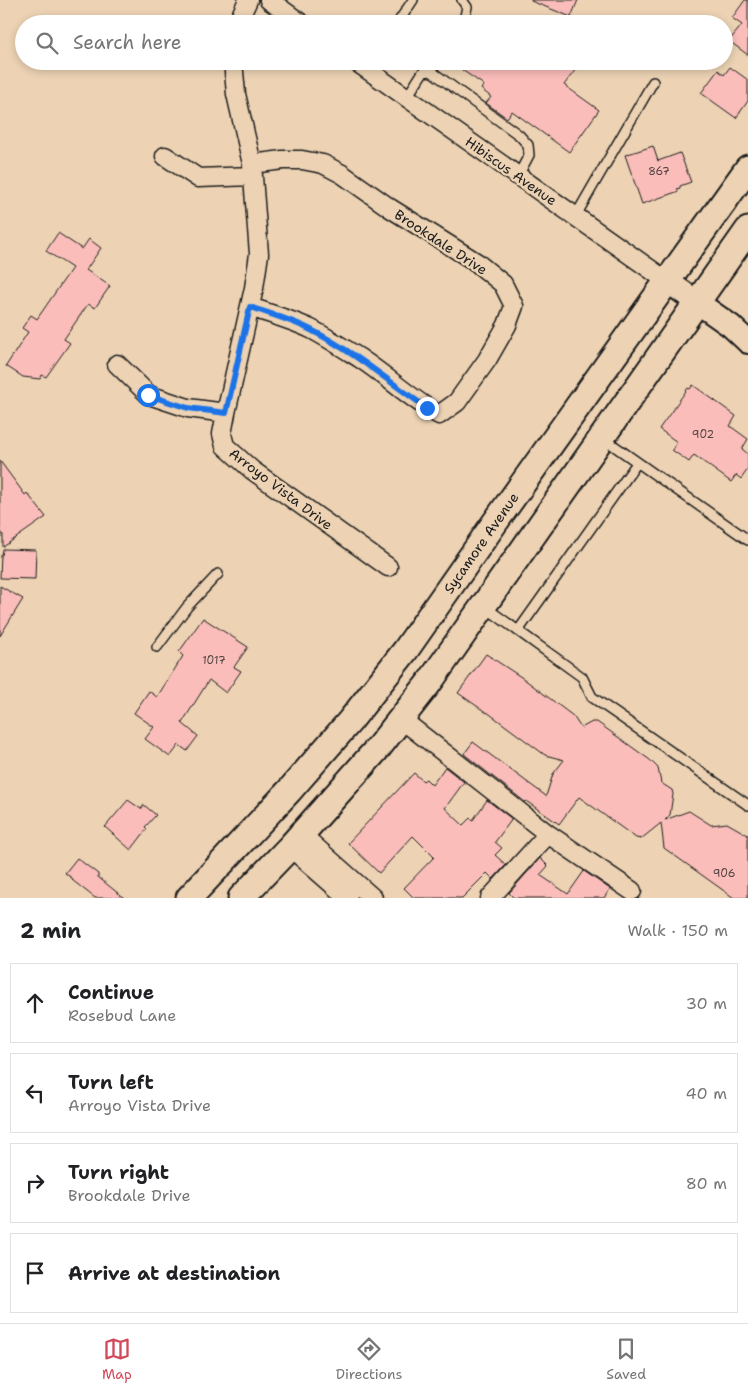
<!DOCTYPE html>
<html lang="en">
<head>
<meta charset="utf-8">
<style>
  body { margin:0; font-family:"Shantell Sans",sans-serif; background:#f6f6f6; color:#202124 }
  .stop { position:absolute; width:15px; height:15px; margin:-11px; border:4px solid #1a73e8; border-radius:50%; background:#fff }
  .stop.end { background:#1a73e8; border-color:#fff; box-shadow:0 1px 5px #0008 }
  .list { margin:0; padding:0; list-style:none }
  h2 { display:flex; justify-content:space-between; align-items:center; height:65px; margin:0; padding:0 20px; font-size:21px }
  h2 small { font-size:16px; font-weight:400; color:#757577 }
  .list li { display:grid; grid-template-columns:32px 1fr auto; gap:15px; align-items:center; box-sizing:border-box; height:80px; margin:0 10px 10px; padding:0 10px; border:1px solid #e0e0e0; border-radius:0px }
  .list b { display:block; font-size:19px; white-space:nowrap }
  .list p { margin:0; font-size:16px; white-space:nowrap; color:#757577 }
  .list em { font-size:16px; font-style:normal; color:#757577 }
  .icon { flex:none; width:28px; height:28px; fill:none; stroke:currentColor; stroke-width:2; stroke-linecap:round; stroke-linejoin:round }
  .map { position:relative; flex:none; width:748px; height:898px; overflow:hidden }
  .search { position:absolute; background:#fff; box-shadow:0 2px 8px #0003; left:15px; right:15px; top:15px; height:55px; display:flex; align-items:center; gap:12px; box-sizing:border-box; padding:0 18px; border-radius:28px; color:#757577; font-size:19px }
  .sheet { height:425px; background:#fff }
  nav { display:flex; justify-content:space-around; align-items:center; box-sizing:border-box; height:70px; border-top:1px solid #e0e0e0; background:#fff; font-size:14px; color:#757577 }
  nav a { display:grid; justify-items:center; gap:2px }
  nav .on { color:#d1495b }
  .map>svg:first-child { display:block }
  .building { fill:#fabdba; stroke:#1c1c1c }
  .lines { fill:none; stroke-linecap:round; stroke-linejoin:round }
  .service-casing { stroke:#1c1c1c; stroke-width:12 }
  .minor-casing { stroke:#1c1c1c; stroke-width:21 }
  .tertiary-casing { stroke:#1c1c1c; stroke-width:26 }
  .secondary-casing { stroke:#1c1c1c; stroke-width:29 }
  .service { stroke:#edd3b4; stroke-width:9 }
  .minor { stroke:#edd3b4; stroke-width:18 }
  .tertiary { stroke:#edd3b4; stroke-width:22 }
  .secondary { stroke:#edd3b4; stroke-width:25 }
  .route { stroke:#1a73e8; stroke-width:6 }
  .labels { text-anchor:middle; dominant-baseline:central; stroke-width:4.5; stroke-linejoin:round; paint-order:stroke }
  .number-label { font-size:11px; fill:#544444 }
  .street-label { font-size:14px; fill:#1c1c1c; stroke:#edd3b4 }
</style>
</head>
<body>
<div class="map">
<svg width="748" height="898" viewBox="0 0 748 898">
  <rect width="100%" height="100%" fill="#edd3b4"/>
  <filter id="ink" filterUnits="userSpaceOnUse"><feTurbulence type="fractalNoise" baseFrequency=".02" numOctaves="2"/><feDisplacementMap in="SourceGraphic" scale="10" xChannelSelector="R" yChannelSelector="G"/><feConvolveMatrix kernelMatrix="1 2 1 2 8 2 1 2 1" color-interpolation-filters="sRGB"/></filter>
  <g filter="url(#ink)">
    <!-- building -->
    <path class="building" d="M 531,0 L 578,0 L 571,17 L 531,1 Z
      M 745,0 L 748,0 L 748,55 L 729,41 L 742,25 L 732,18 Z
      M 468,61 L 582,61 L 564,85 L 599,110 L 569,152 L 512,111 L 507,118 L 486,103 L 491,97 L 481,89 L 484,85 L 462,70 Z
      M 730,67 L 748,80 L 748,101 L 736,118 L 701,93 L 718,70 L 724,75 Z
      M 653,146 L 658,161 L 680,153 L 691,182 L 680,186 L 680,188 L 677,189 L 679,191 L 642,204 L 625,155 Z
      M 58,233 L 82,249 L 89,239 L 101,248 L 86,270 L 110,286 L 95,308 L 88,304 L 64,339 L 70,343 L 46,377 L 42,375 L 40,379 L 23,377 L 6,366 L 28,332 L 22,328 L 31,315 L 37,319 L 72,268 L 46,251 Z
      M 693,385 L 736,416 L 730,426 L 748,439 L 742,449 L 748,454 L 748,469 L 741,479 L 736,475 L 731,482 L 694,455 L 689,462 L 672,450 L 677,442 L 659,429 L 688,388 L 690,389 Z
      M 0,461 L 25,495 L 27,493 L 46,517 L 3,547 L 3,535 L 0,530 Z
      M 3,549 L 36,550 L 35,579 L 0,578 L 1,555 L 2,555 Z
      M 0,586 L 23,599 L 0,636 Z
      M 203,618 L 248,647 L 234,667 L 241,671 L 226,693 L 209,680 L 182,723 L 198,736 L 187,751 L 179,745 L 170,757 L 145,739 L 154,727 L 134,713 L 149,691 L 157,697 L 183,656 L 179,652 Z
      M 486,654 L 524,679 L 573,716 L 581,728 L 592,722 L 597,722 L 650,760 L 658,768 L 661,783 L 672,790 L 673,794 L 670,815 L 665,820 L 689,811 L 711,825 L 727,823 L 748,835 L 748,898 L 734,898 L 664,848 L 661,823 L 641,839 L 636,838 L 579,797 L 559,824 L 526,801 L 525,802 L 464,754 L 473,742 L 546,796 L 553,774 L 564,760 L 545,755 L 487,712 L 487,713 L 458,693 Z
      M 445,767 L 464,782 L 445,808 L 463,825 L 470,818 L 473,820 L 487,800 L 512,819 L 495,842 L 502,848 L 495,855 L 506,865 L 493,879 L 487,873 L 462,898 L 414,898 L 404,888 L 434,857 L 413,836 L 379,873 L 348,843 L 414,773 L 423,781 L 426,779 L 432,785 Z
      M 128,800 L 141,809 L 144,805 L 156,815 L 145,827 L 147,829 L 131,850 L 105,827 Z
      M 77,858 L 98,874 L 98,877 L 124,898 L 95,898 L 72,880 L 73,879 L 65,873 Z
      M 540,858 L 548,866 L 540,875 L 568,894 L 584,871 L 610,889 L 604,898 L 514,898 L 509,893 Z"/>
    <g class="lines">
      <!-- service casing -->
      <g class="service-casing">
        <path id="service" d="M 397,24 L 413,0
          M 460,24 L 465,16 L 467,7 L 462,0
          M 431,71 L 437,61
          M 407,97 L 423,72 L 431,71 L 519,135 L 528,145 L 529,155 L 518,176
          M 575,217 L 653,82
          M 603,438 L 748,540
          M 485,607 L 582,677 L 592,697 L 748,805
          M 518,631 L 637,463
          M 157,647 L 187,607 L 218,574"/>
      </g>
      <!-- minor casing -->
      <g class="minor-casing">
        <path id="minor" d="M 269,0 L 302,24
          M 237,24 L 248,0
          M 233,61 L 236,94 L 252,164 L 259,254 L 254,288 L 226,413 L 222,434 L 225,446 L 252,470 L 388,567
          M 355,61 L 667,281
          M 165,156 L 198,178 L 253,176
          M 250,307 C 270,314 292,320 311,329 C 328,338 345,349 361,359 C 388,377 411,399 439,415 L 457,402 L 487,360 L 507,325 L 514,306 L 503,284 L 476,262 L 390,208 L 342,174 L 323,164 L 302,160 L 283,160 L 252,164
          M 117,364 L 149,395 L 188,408 L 226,413
          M 401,719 L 548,834 L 490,898
          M 301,834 L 373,898
          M 548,834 L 632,891
          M 290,847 L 348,898"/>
      </g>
      <!-- tertiary casing -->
      <g class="tertiary-casing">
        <path id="tertiary" d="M 667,281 L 731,326 L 748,342"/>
      </g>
      <!-- secondary casing -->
      <g class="secondary-casing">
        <path id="secondary" d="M 189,898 L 289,791 L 350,721 L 405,651 L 496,521 L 748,168
          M 241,898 L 290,847 L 378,748 L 429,683 L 748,230"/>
      </g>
      <!-- service -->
      <use href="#service" class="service"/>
      <!-- minor -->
      <use href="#minor" class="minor"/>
      <!-- tertiary -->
      <use href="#tertiary" class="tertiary"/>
      <!-- secondary -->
      <use href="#secondary" class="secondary"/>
    </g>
  </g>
  <g class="lines" filter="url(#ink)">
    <!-- route -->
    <path class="route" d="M 148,395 L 188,408 L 226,413 L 250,307 C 270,314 292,320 311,330 C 353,351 388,381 427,408"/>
  </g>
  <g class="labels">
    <!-- number labels -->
    <g class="number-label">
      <text x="659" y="171">867</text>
      <text x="703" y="434">902</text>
      <text x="214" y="660">1017</text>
      <text x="724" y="873">906</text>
    </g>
    <!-- street labels -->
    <g class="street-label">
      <text transform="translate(511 171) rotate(35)">Hibiscus Avenue</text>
      <text transform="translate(441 242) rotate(33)">Brookdale Drive</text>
      <text transform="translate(281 489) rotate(37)">Arroyo Vista Drive</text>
      <text transform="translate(481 543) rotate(-55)">Sycamore Avenue</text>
    </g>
  </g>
</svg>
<div class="stop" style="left:148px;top:395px"></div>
<div class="stop end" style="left:427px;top:408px"></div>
<div class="search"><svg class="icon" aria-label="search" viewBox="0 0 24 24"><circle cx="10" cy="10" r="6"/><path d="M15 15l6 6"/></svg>Search here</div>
</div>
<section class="sheet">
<h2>2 min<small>Walk · 150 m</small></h2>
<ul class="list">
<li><svg class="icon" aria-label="ahead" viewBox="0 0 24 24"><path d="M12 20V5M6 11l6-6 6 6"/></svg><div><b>Continue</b><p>Rosebud Lane</p></div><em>30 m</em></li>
<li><svg class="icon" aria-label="left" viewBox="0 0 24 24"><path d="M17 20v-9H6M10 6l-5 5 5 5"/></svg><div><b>Turn left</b><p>Arroyo Vista Drive</p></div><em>40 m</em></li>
<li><svg class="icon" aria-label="right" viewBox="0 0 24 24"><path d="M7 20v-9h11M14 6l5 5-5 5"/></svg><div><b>Turn right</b><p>Brookdale Drive</p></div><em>80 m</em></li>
<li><svg class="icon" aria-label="arrive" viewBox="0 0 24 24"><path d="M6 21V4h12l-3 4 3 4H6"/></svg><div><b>Arrive at destination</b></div></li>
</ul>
</section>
<nav>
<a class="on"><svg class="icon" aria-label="map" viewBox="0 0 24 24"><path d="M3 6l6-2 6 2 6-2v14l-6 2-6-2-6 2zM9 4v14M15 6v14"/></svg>Map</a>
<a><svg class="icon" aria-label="directions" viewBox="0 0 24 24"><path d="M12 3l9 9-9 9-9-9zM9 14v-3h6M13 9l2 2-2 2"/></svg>Directions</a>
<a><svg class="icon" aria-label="saved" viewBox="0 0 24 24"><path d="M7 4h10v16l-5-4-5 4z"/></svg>Saved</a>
</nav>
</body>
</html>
